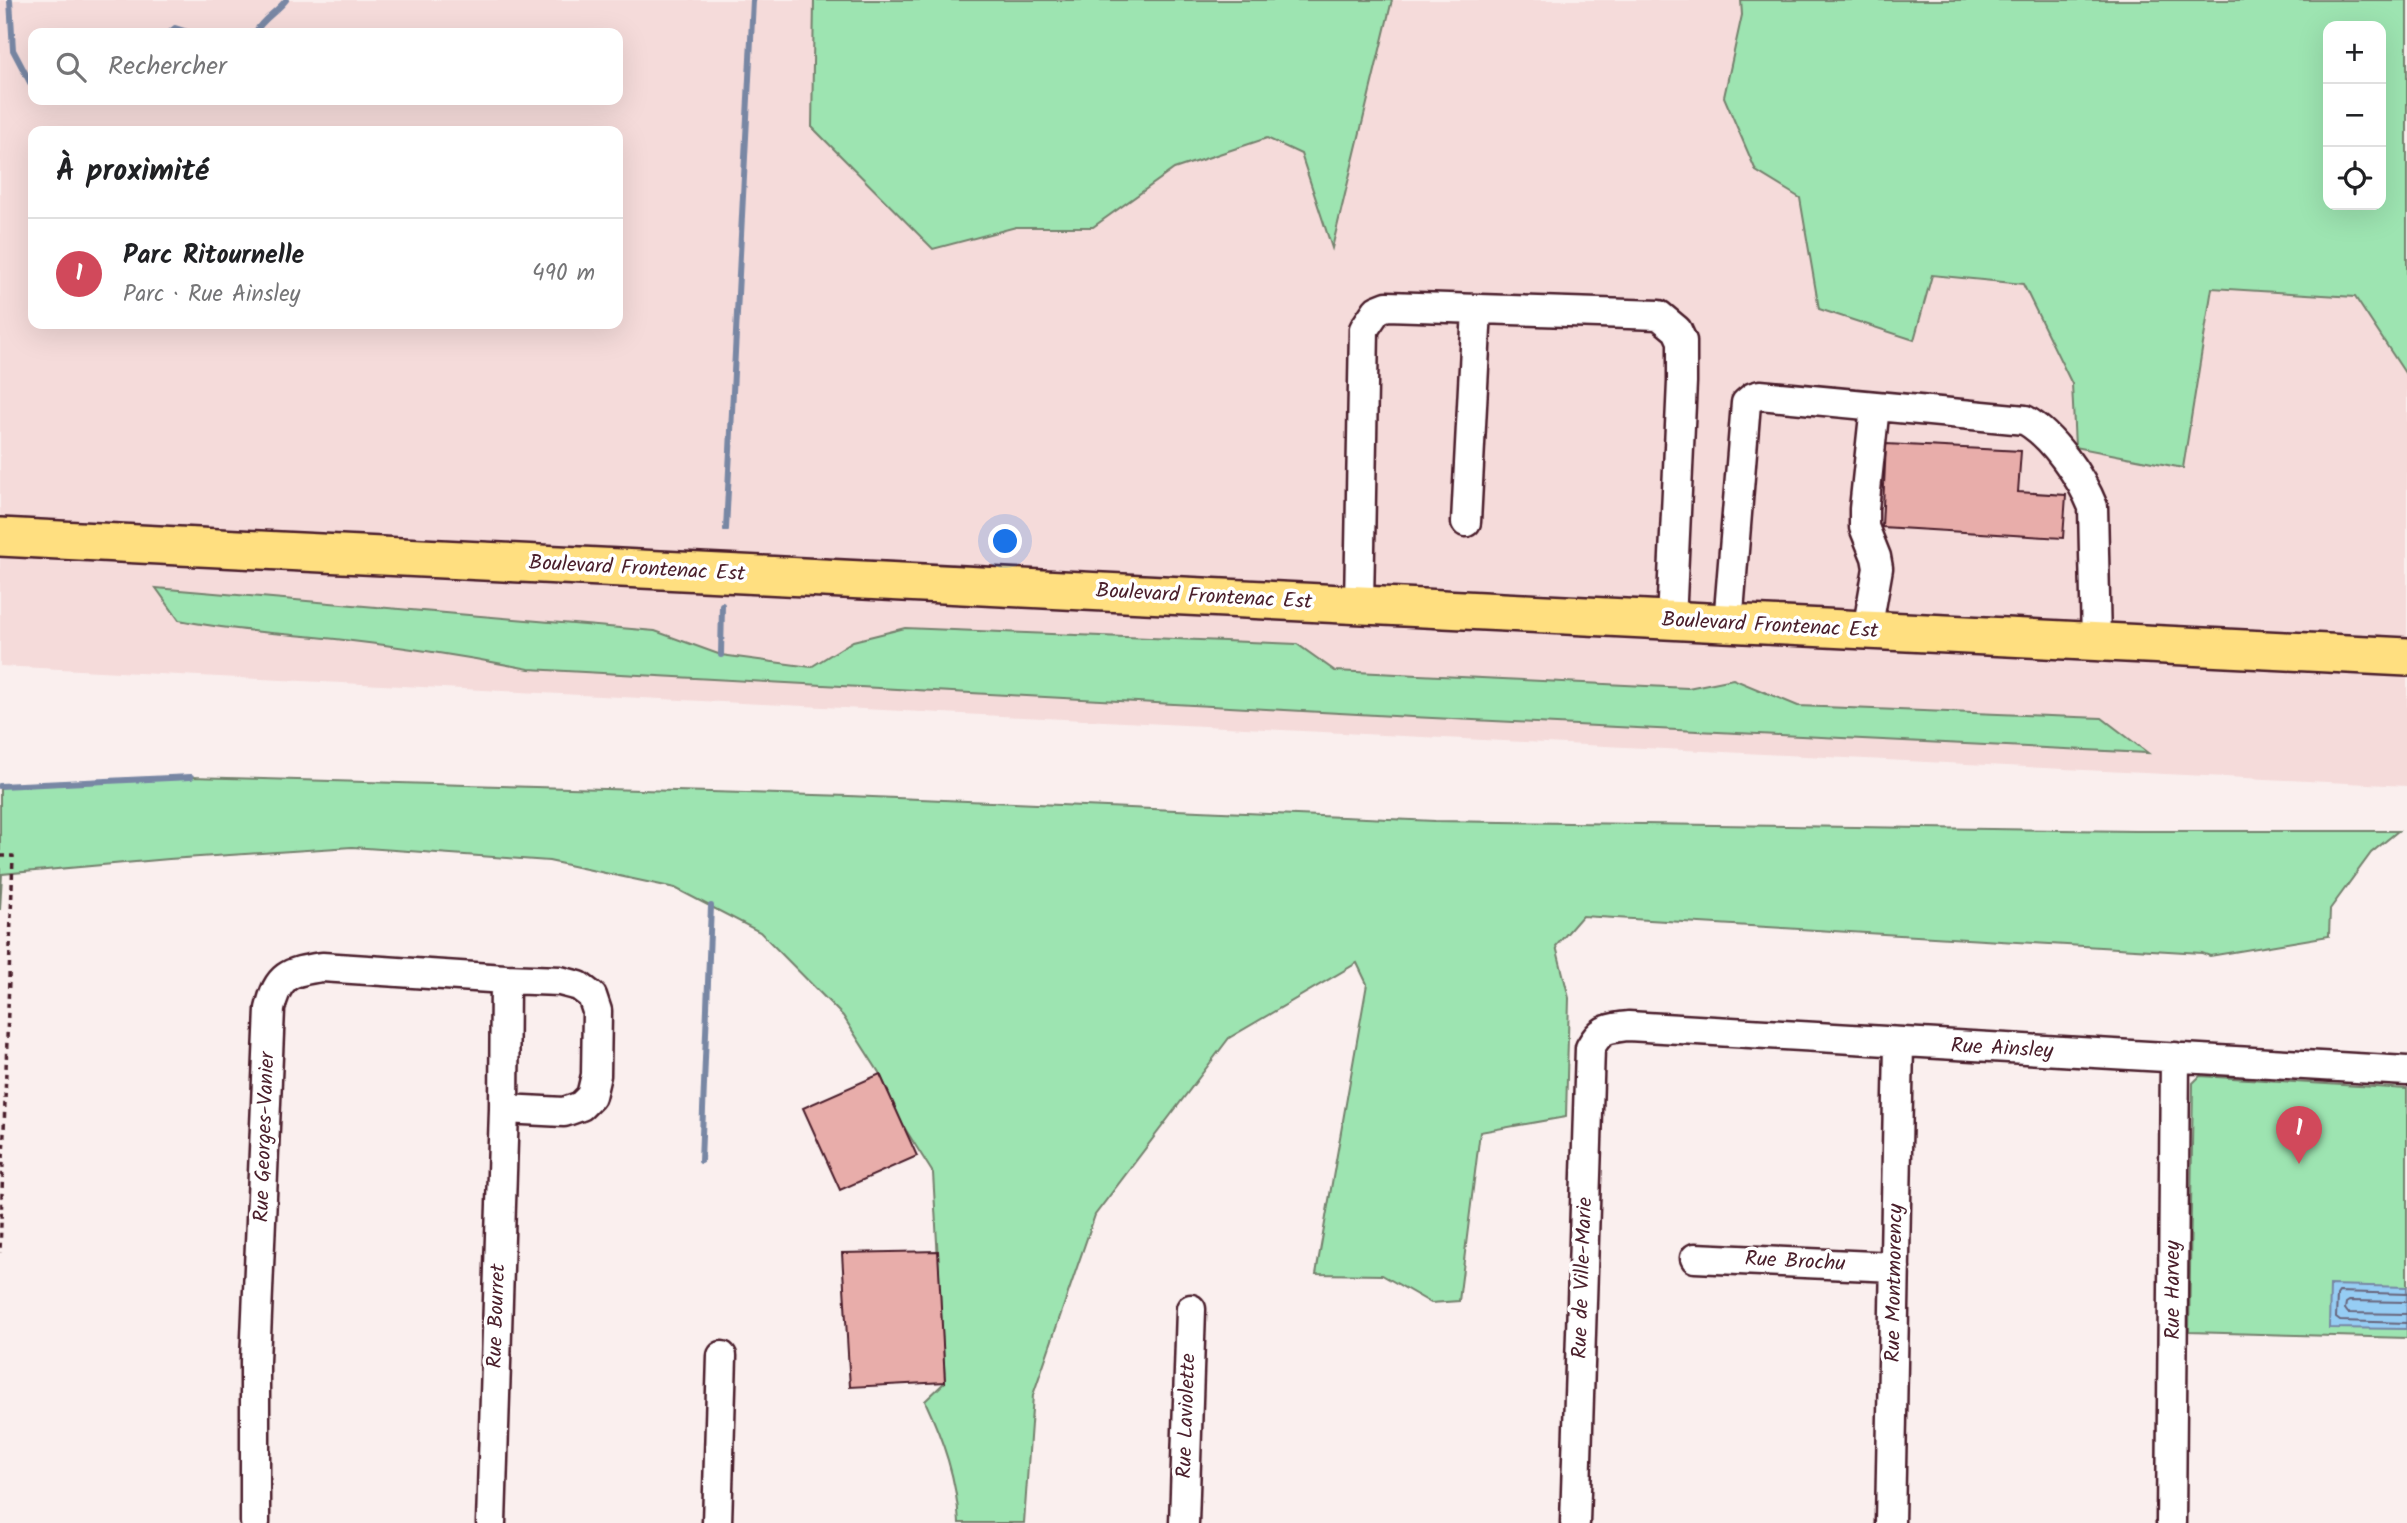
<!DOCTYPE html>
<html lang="fr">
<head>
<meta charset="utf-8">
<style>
  body { margin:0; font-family:Kalam,sans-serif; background:#f2f2f2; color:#202124 }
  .controls { position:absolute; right:21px; top:21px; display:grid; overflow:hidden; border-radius:14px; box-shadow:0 7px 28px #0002 }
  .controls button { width:63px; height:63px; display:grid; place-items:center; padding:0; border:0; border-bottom:2px solid #e0e0e0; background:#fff; color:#202124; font:35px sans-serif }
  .you { position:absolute; left:1006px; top:542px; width:24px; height:24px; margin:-18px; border:5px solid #fff; border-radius:50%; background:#1a73e8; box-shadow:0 0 0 10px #1a73e833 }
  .badge { display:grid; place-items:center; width:46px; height:46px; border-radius:50%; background:#d1495b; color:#fff; font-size:23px; font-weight:700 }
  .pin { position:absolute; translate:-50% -58px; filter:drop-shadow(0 2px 4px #0008) }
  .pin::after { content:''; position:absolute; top:37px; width:24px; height:21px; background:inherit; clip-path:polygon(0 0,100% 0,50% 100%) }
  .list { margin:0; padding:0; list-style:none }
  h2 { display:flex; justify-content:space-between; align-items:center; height:91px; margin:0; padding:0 28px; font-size:30px }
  h2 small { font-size:23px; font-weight:400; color:#757577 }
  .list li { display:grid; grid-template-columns:46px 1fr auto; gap:21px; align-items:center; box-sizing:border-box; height:112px; padding:0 28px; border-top:2px solid #e0e0e0 }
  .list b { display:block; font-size:26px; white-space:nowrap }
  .list p { margin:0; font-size:23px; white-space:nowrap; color:#757577 }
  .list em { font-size:23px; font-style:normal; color:#757577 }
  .icon { flex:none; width:38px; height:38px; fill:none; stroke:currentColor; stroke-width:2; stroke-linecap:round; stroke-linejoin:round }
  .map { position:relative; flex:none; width:2407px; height:1523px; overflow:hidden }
  .search { position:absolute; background:#fff; box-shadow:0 7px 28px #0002; left:28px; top:28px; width:595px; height:77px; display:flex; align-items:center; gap:18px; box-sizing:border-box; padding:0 24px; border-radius:14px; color:#757577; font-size:26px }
  .panel { position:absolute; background:#fff; box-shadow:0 7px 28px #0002; left:28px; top:126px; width:595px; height:203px; border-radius:14px }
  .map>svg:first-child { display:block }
  .built { fill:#f5dbda; fill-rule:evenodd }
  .green { fill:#9de4b1; stroke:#74826e; stroke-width:2; fill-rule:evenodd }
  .water { fill:#96cdf4; stroke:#7887a4; stroke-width:2 }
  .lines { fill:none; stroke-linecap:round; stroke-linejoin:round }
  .shore { stroke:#68657b; stroke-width:2 }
  .stream { stroke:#7887a4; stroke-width:6 }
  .building { fill:#e8adaa; stroke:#4a1f2b; stroke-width:2 }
  .minor-casing { stroke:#4a1f2b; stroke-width:33 }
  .major-casing { stroke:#4a1f2b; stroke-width:42 }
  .path { stroke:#4a1f2b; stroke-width:3.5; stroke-dasharray:5 5; stroke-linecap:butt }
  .minor { stroke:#fff; stroke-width:28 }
  .major { stroke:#ffdf80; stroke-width:37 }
  .labels { text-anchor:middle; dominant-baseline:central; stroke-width:7; stroke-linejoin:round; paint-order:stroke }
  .street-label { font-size:21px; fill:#4a1f2b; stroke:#fff }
</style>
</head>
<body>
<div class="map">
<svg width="2407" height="1523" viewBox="0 0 2407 1523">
  <rect width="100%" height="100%" fill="#faefee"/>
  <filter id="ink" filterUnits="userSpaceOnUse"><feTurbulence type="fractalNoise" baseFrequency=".0143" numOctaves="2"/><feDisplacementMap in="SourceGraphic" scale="14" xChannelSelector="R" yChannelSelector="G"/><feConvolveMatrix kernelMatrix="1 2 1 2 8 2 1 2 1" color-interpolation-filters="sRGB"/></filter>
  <g filter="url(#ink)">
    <!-- built -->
    <path class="built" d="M 0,0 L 2407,0 L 2407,786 L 0,666 ZM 2328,26 L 2381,26 L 2381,205 L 2328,205 ZM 33,33 L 618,33 L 618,100 L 33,100 ZM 33,131 L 618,131 L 618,324 L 33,324 Z"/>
    <!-- green -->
    <path class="green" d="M 814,0 L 1392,0 L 1332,248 L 1301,154 L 1267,138 L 1174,169 L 1093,227 L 1016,227 L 933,249 L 812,127 Z
      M 1741,0 L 2407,0 L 2407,376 L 2355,297 L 2212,288 L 2183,468 L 2075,447 L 2072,384 L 2023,284 L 1932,275 L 1914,340 L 1819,309 L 1800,198 L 1756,171 L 1724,97 L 1742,15 ZM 2328,26 L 2381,26 L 2381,205 L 2328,205 Z
      M 156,588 L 655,631 L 721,655 L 811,667 L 853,641 L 905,628 L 1297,644 L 1335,671 L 1688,688 L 1733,679 L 1798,706 L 2102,718 L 2148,753 L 1412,717 L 529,669 C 468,657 406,647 344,640 C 289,634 234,631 179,620 Z
      M 191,777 L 849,796 L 1435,821 L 2135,831 L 2398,831 L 2371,853 L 2330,909 L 2329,936 L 2210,956 L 2202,953 L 1582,916 L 1556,946 L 1569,998 L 1566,1117 L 1480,1132 L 1459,1301 L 1431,1303 L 1382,1275 L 1316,1274 L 1367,984 L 1357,963 L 1229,1038 L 1095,1215 L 1033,1395 L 1024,1523 L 959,1523 C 957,1479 943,1440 925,1401 L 945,1382 L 933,1173 L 902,1124 L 880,1074 L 843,1016 L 760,932 L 675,888 L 549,861 L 352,847 L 169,859 L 2,874 L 0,910 L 0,786 Z
      M 2200,1076 L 2407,1089 L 2407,1338 L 2189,1332 L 2193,1083 Z"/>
    <!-- water -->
    <path class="water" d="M 2330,1285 L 2407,1287 L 2406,1329 L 2329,1328 Z"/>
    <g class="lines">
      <!-- shore -->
      <path class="shore" d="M 2407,1294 L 2339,1292 L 2337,1295 L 2336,1318 L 2340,1321 L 2407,1323
        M 2407,1302 L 2349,1301 L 2346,1303 L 2345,1309 L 2348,1313 L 2407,1314"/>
      <!-- stream -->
      <path class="stream" d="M 10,0 L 13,50 L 33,88
        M 169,33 L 175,28 L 191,33
        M 255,33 C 262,19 276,13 286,0
        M 726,529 L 753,0
        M 721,655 L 722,605
        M 0,786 L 191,777
        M 701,1161 L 711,906"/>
    </g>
    <!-- building -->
    <path class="building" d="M 1886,444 L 2021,451 L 2018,492 L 2066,495 L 2063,538 L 1882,527 Z
      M 880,1074 L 917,1156 L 840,1190 L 803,1108 Z
      M 938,1251 L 945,1382 L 850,1387 L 842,1253 Z"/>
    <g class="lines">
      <!-- minor casing -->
      <g class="minor-casing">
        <path id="minor" d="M 1466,522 L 1477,309
          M 1359,604 L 1364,329 L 1377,310 L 1387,306 L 1659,315 L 1677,330 L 1682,341 L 1682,382 L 1671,621
          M 1728,624 L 1746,403 L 1753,397 L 1760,395 L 2025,420 C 2053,436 2081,477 2093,507 L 2096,643
          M 1867,631 L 1878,568 L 1876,557 L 1864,527 L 1864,509 L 1875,406
          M 1695,1258 L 1895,1267
          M 255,1523 L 255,1361 L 270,1009 C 278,975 288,972 322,967 L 505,979
          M 491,1523 L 504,1109 L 505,979 L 560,981 L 579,986 L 592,996 L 597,1011 L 596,1075 L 591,1096 L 581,1106 L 564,1112 L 504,1109
          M 717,1523 L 722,1356
          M 1184,1523 L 1191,1309
          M 1575,1523 L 1590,1048 C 1601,1028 1607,1029 1628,1026 L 2407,1071
          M 1890,1523 L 1899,1043
          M 2171,1523 L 2175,1057"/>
      </g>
      <!-- major casing -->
      <g class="major-casing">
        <path id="major" d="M 0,537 L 2407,657"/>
      </g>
      <!-- path -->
      <path class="path" d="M 0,856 L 13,856 L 0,1253"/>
      <!-- minor -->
      <use href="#minor" class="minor"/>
      <!-- major -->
      <use href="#major" class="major"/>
    </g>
  </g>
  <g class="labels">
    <!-- street labels -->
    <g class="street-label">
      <text transform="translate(637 569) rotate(3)">Boulevard Frontenac Est</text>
      <text transform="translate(1204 597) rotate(3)">Boulevard Frontenac Est</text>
      <text transform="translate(1770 626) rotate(3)">Boulevard Frontenac Est</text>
      <text transform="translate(2002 1049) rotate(3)">Rue Ainsley</text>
      <text transform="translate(265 1137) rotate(-88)">Rue Georges-Vanier</text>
      <text transform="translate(1795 1262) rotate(3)">Rue Brochu</text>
      <text transform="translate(1583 1278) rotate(-88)">Rue de Ville-Marie</text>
      <text transform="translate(1895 1283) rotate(-89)">Rue Montmorency</text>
      <text transform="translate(2173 1290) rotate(-90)">Rue Harvey</text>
      <text transform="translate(497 1316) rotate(-88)">Rue Bourret</text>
      <text transform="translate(1187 1416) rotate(-88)">Rue Laviolette</text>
    </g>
  </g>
</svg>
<div class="controls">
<button>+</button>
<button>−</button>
<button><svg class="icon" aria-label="locate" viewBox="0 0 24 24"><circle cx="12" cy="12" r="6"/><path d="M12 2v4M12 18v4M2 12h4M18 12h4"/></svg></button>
</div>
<div class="you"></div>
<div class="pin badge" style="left:2299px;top:1164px">1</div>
<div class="search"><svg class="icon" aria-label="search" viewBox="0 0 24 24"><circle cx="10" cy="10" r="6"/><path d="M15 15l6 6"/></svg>Rechercher</div>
<section class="panel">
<h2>À proximité<small></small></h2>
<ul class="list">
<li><span class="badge">1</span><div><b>Parc Ritournelle</b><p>Parc · Rue Ainsley</p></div><em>490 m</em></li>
</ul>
</section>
</div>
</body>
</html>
